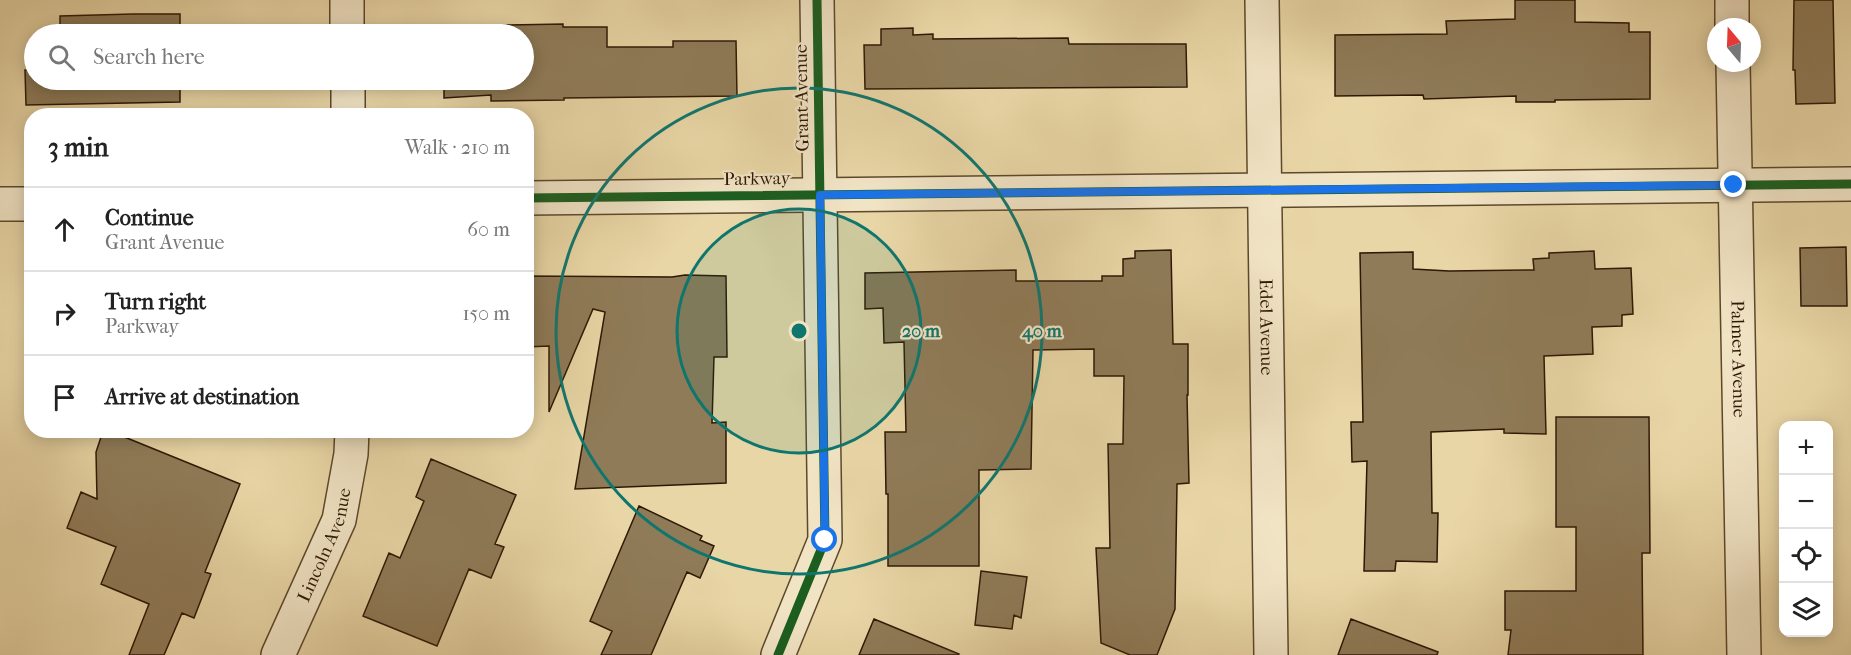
<!DOCTYPE html>
<html lang="en">
<head>
<meta charset="utf-8">
<style>
  body { margin:0; font-family:"IM FELL French Canon",serif; background:#f6f6f6; color:#222 }
  .controls { position:absolute; right:18px; bottom:18px; display:grid; overflow:hidden; border-radius:12px; box-shadow:0 3px 15px #0003 }
  .controls button { width:54px; height:54px; display:grid; place-items:center; padding:0; border:0; border-bottom:2px solid #e0e0e0; background:#fff; color:#222; font:30px sans-serif }
  .compass { position:absolute; left:1707px; top:18px; width:54px; height:54px; border-radius:50%; background:#fff; box-shadow:0 3px 15px #0003; rotate:341deg }
  .stop { position:absolute; width:18px; height:18px; margin:-14px; border:4px solid #1a73e8; border-radius:50%; background:#fff }
  .stop.end { background:#1a73e8; border-color:#fff; box-shadow:0 2px 6px #0008 }
  .list { margin:0; padding:0; list-style:none }
  h2 { display:flex; justify-content:space-between; align-items:center; height:78px; margin:0; padding:0 24px; font-size:26px }
  h2 small { font-size:20px; font-weight:400; color:#767676 }
  .list li { display:grid; grid-template-columns:39px 1fr auto; gap:18px; align-items:center; box-sizing:border-box; height:84px; padding:0 24px; border-top:2px solid #e0e0e0 }
  .list b { display:block; font-size:22px; white-space:nowrap }
  .list p { margin:0; font-size:20px; white-space:nowrap; color:#767676 }
  .list em { font-size:20px; font-style:normal; color:#767676 }
  .icon { flex:none; width:33px; height:33px; fill:none; stroke:currentColor; stroke-width:2; stroke-linecap:round; stroke-linejoin:round }
  .map { position:relative; flex:none; width:1851px; height:655px; overflow:hidden }
  .search { position:absolute; background:#fff; box-shadow:0 3px 15px #0003; left:24px; top:24px; width:510px; height:66px; display:flex; align-items:center; gap:15px; box-sizing:border-box; padding:0 21px; border-radius:33px; color:#767676; font-size:22px }
  .panel { position:absolute; background:#fff; box-shadow:0 3px 15px #0003; left:24px; top:108px; width:510px; height:330px; border-radius:24px }
  .map>svg:first-child { display:block }
  .building { fill:#8f7b58; stroke:#2e1804; stroke-width:1.5 }
  .lines { fill:none; stroke-linecap:round; stroke-linejoin:round }
  .minor-casing { stroke:#5d482c; stroke-width:36 }
  .minor { stroke:#f1e4c5; stroke-width:33 }
  .cycleway-casing { stroke:#f1e4c5; stroke-width:13 }
  .cycleway { stroke:#1b5e20; stroke-width:9 }
  .route { stroke:#1a73e8; stroke-width:8 }
  .ring { fill:none; stroke:#0f766e; stroke-width:3 }
  .labels { text-anchor:middle; dominant-baseline:central; stroke-width:4.5; stroke-linejoin:round; paint-order:stroke }
  .street-label { font-size:18px; fill:#2e1804; stroke:#f1e4c5 }
  .centre { fill:#0f766e; stroke:#f1e4c5; stroke-width:3 }
  .ring-label { font-size:18px; text-anchor:middle; font-weight:bold; fill:#0f766e; stroke:#f1e4c5; stroke-width:4.5; stroke-linejoin:round; paint-order:stroke }
</style>
</head>
<body>
<div class="map">
<svg width="1851" height="655" viewBox="0 0 1851 655">
  <rect width="100%" height="100%" fill="#e9d6a6"/>
  <filter id="stains"><feTurbulence type="fractalNoise" baseFrequency=".00333" numOctaves="4"/><feColorMatrix values="0 0 0 0 .2 0 0 0 0 .09 0 0 0 0 .02 0 0 0 .5 -.17"/></filter>
  <radialGradient id="worn" r=".72"><stop offset=".6" stop-color="#630" stop-opacity="0"/><stop offset="1" stop-color="#630" stop-opacity=".3"/></radialGradient>
  <!-- building -->
  <path class="building" d="M 1515,0 L 1575,0 L 1575,22 L 1629,23 L 1629,32 L 1650,32 L 1650,99 L 1555,100 L 1555,102 L 1516,102 L 1516,96 L 1424,99 L 1423,95 L 1335,96 L 1335,35 L 1447,34 L 1446,21 L 1515,19 Z
    M 1794,0 L 1833,0 L 1835,103 L 1796,104 L 1795,70 L 1793,70 Z
    M 133,14 L 180,14 L 180,34 L 60,34 L 60,16 Z
    M 563,24 L 563,27 L 607,27 L 607,47 L 673,47 L 673,41 L 736,41 L 737,96 L 564,98 L 564,100 L 491,101 L 491,95 L 444,98 L 444,86 L 405,88 L 405,80 L 524,80 L 524,34 L 403,33 L 501,29 L 501,25 Z
    M 913,28 L 913,35 L 933,34 L 933,39 L 1068,38 L 1069,44 L 1186,44 L 1187,87 L 865,89 L 864,45 L 881,45 L 881,29 Z
    M 25,70 L 34,70 L 34,80 L 180,80 L 180,102 L 26,105 Z
    M 1846,247 L 1847,306 L 1801,306 L 1800,248 Z
    M 1171,250 L 1173,344 L 1188,344 L 1188,395 L 1187,395 L 1189,483 L 1177,484 L 1175,609 L 1157,655 L 1130,655 L 1101,643 L 1096,548 L 1110,548 L 1108,444 L 1123,444 L 1124,376 L 1094,376 L 1094,349 L 1033,350 L 1031,469 L 979,470 L 979,566 L 888,566 L 888,494 L 886,494 L 885,432 L 906,432 L 904,342 L 884,343 L 883,308 L 865,309 L 865,273 L 1016,270 L 1016,281 L 1102,281 L 1102,276 L 1123,276 L 1123,259 L 1135,258 L 1135,251 Z
    M 1594,251 L 1595,269 L 1631,268 L 1633,314 L 1622,315 L 1622,326 L 1592,327 L 1593,354 L 1544,356 L 1546,434 L 1504,433 L 1504,429 L 1431,432 L 1432,513 L 1438,513 L 1437,562 L 1396,561 L 1395,571 L 1364,571 L 1367,461 L 1352,462 L 1351,422 L 1363,422 L 1360,253 L 1413,252 L 1413,269 L 1449,271 L 1534,270 L 1533,259 L 1549,258 L 1549,253 Z
    M 685,275 L 726,276 L 727,357 L 714,357 L 712,423 L 726,422 L 726,483 L 575,489 L 605,312 L 593,309 L 549,412 L 549,346 L 526,347 L 526,276 L 672,277 Z
    M 1556,417 L 1649,417 L 1650,553 L 1642,553 L 1643,655 L 1508,655 L 1511,630 L 1505,630 L 1505,591 L 1576,591 L 1576,527 L 1556,527 Z
    M 122,436 L 240,484 L 205,572 L 211,574 L 194,618 L 182,613 L 164,655 L 129,655 L 149,604 L 101,584 L 116,547 L 67,528 L 81,492 L 97,499 L 96,452 L 101,437 Z
    M 431,459 L 516,495 L 495,544 L 504,547 L 491,578 L 469,569 L 437,646 L 363,616 L 389,553 L 400,558 L 424,501 L 416,497 Z
    M 639,506 L 702,536 L 700,540 L 714,546 L 700,578 L 687,572 L 651,655 L 601,655 L 612,631 L 590,621 Z
    M 981,571 L 1027,577 L 1021,618 L 1014,615 L 1012,629 L 975,625 Z
    M 874,619 L 959,654 L 958,655 L 859,655 Z
    M 1351,619 L 1438,652 L 1437,655 L 1338,655 Z"/>
  <g class="lines">
    <!-- minor casing -->
    <g class="minor-casing">
      <g id="minor">
        <path d="M 347,0 L 347,34"/>
        <path id="s1" d="M 1262,0 L 1271,655"/>
        <path d="M 1732,0 L 1732,27"/>
        <path id="s2" d="M 1733,63 L 1744,655"/>
        <path d="M 348,80 L 348,116"/>
        <path d="M 526,198 L 1851,184"/>
        <path d="M 0,204 L 32,204"/>
        <path id="s3" d="M 278,655 L 339,520 L 351,454 L 352,430"/>
        <path d="M 778,655 L 825,540 L 817,0"/>
      </g>
    </g>
    <!-- minor -->
    <use href="#minor" class="minor"/>
    <!-- cycleway casing -->
    <g class="cycleway-casing">
      <path id="cycleway" d="M 526,198 L 1851,184
        M 778,655 L 825,540 L 817,0"/>
    </g>
    <!-- cycleway -->
    <use href="#cycleway" class="cycleway"/>
  </g>
  <g class="lines">
    <!-- route -->
    <path class="route" d="M 825,540 L 820,195 L 1734,185"/>
  </g>
  <!-- distance rings -->
  <circle cx="799" cy="331" r="122" fill="#0f766e" fill-opacity=".12"/>
  <g class="ring">
    <circle cx="799" cy="331" r="122"/>
    <circle cx="799" cy="331" r="243"/>
  </g>
  <g class="labels">
    <!-- street labels -->
    <g class="street-label">
      <text transform="translate(802 98) rotate(-91)">Grant Avenue</text>
      <text transform="translate(757 179) rotate(-1)">Parkway</text>
      <text stroke="none"><textPath href="#s1" startOffset="327">Edel Avenue</textPath></text>
      <text stroke="none"><textPath href="#s2" startOffset="296">Palmer Avenue</textPath></text>
      <text stroke="none"><textPath href="#s3" startOffset="120">Lincoln Avenue</textPath></text>
    </g>
  </g>
  <circle cx="799" cy="331" r="9" class="centre"/>
  <g class="ring-label">
    <text x="921" y="337">20 m</text>
    <text x="1042" y="337">40 m</text>
  </g>
  <rect width="100%" height="100%" filter="url(#stains)"/>
  <rect width="100%" height="100%" fill="url(#worn)"/>
</svg>
<div class="controls">
<button>+</button>
<button>−</button>
<button><svg class="icon" aria-label="locate" viewBox="0 0 24 24"><circle cx="12" cy="12" r="6"/><path d="M12 2v4M12 18v4M2 12h4M18 12h4"/></svg></button>
<button><svg class="icon" aria-label="layers" viewBox="0 0 24 24"><path d="M12 4l9 5-9 5-9-5zM3 14l9 5 9-5"/></svg></button>
</div>
<svg class="compass" viewBox="-18 -18 36 36"><path d="M0-13l5 13h-10z" fill="#e53935"/><path d="M0 13l5-13h-10z" fill="#767676"/></svg>
<div class="stop" style="left:825px;top:540px"></div>
<div class="stop end" style="left:1734px;top:185px"></div>
<div class="search"><svg class="icon" aria-label="search" viewBox="0 0 24 24"><circle cx="10" cy="10" r="6"/><path d="M15 15l6 6"/></svg>Search here</div>
<section class="panel">
<h2>3 min<small>Walk · 210 m</small></h2>
<ul class="list">
<li><svg class="icon" aria-label="ahead" viewBox="0 0 24 24"><path d="M12 20V5M6 11l6-6 6 6"/></svg><div><b>Continue</b><p>Grant Avenue</p></div><em>60 m</em></li>
<li><svg class="icon" aria-label="right" viewBox="0 0 24 24"><path d="M7 20v-9h11M14 6l5 5-5 5"/></svg><div><b>Turn right</b><p>Parkway</p></div><em>150 m</em></li>
<li><svg class="icon" aria-label="arrive" viewBox="0 0 24 24"><path d="M6 21V4h12l-3 4 3 4H6"/></svg><div><b>Arrive at destination</b></div></li>
</ul>
</section>
</div>
</body>
</html>
